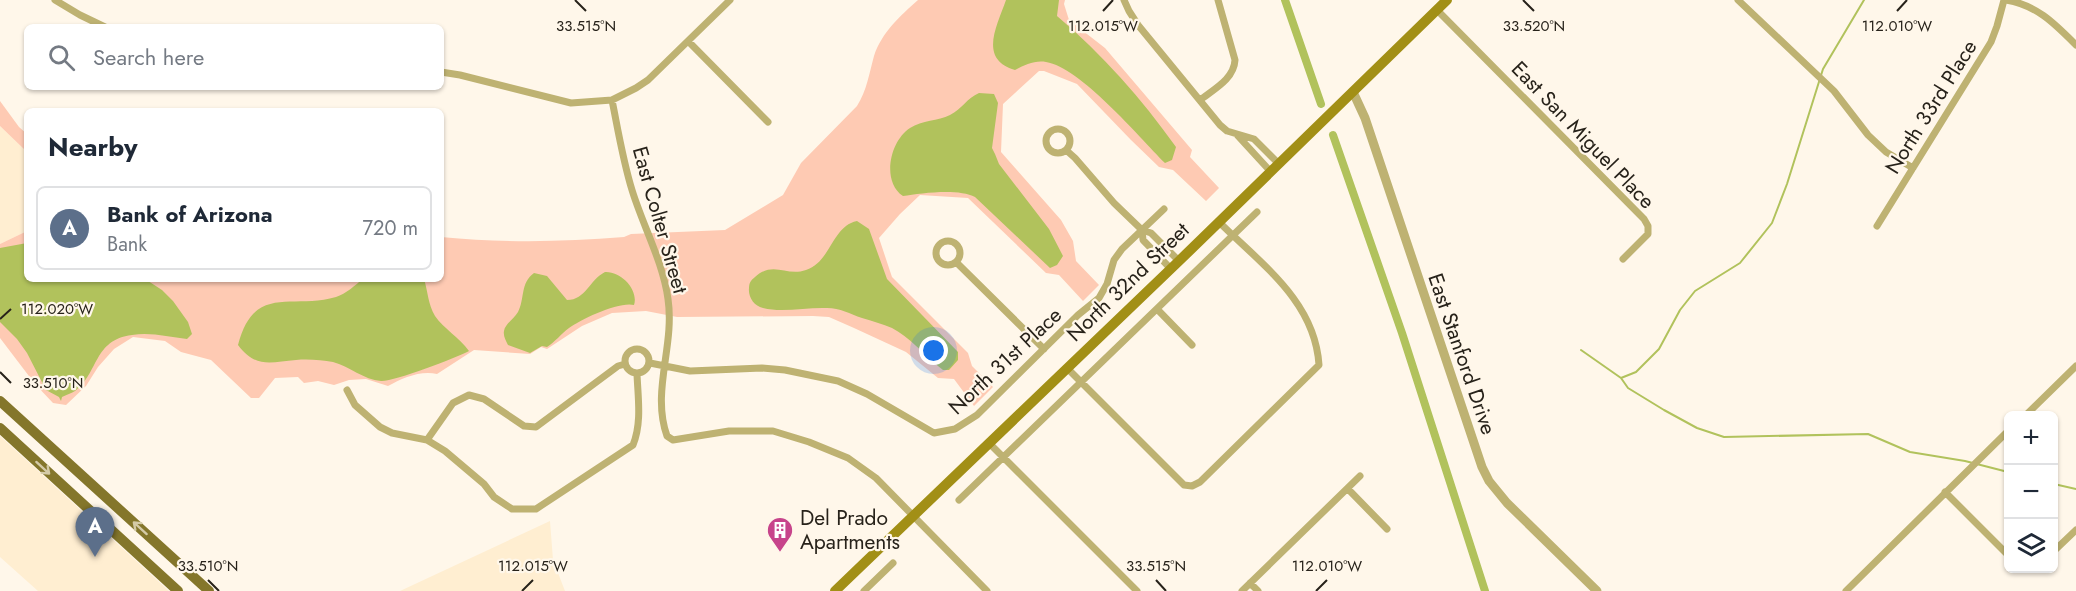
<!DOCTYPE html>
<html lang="en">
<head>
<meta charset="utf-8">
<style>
  body { margin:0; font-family:Jost,sans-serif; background:#f6f6f7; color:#1f2937 }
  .controls { position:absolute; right:18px; bottom:18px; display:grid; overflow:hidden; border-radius:9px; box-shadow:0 2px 4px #0004 }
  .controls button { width:54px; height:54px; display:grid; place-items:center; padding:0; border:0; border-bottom:2px solid #e0e1e3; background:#fff; color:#1f2937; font:30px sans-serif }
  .you { position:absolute; left:934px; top:351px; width:21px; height:21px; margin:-15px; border:4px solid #fff; border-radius:50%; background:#1a73e8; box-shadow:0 0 0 9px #1a73e833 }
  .badge { display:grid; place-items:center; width:39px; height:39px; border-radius:50%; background:#c7448b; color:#fff; font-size:20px; font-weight:700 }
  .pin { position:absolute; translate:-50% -50px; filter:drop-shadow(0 2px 3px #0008) }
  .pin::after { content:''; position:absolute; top:32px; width:21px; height:18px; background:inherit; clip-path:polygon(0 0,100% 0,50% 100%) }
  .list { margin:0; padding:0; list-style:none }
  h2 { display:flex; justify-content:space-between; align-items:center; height:78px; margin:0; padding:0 24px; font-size:26px }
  h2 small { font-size:20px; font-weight:400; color:#747a83 }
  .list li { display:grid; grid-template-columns:39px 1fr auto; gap:18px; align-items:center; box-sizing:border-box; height:84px; margin:0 12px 12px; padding:0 12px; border:2px solid #e0e1e3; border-radius:9px }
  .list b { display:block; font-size:22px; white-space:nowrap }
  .list p { margin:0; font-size:20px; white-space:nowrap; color:#747a83 }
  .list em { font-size:20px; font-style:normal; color:#747a83 }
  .icon { flex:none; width:33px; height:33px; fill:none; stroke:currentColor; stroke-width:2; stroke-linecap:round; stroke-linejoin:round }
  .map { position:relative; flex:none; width:2076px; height:591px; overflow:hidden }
  .search { position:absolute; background:#fff; box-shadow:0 2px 4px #0004; left:24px; top:24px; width:420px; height:66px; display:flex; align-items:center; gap:15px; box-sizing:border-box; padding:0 21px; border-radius:9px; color:#747a83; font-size:22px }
  .panel { position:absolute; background:#fff; box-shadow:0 2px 4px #0004; left:24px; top:108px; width:420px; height:174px; border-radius:9px }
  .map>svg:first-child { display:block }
  .built { fill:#ffeed1 }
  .green { fill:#fecab3 }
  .water { fill:#b1c25c }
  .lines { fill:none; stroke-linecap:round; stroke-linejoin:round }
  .stream { stroke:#b1c25c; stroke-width:2 }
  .canal { stroke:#b1c25c; stroke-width:8 }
  .minor { stroke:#beb272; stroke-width:7 }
  .tertiary { stroke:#beb272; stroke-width:9 }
  .secondary { stroke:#a28f16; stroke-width:10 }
  .primary { stroke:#84762b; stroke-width:10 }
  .oneway { stroke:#d4caa7 }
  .ticks { fill:none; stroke:#27221a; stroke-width:2 }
  .labels { text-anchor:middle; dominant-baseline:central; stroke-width:4.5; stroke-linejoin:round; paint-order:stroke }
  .street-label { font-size:21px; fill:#27221a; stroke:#fff7ea }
  .poi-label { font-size:21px; fill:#27221a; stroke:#fff7ea; text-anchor:start }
  .ticks-label { font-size:15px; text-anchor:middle; fill:#27221a; stroke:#fff7ea; stroke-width:4.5; stroke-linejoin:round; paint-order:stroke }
</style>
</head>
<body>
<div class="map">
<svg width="2076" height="591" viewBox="0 0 2076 591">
  <rect width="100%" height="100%" fill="#fff7ea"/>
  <!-- built -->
  <path class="built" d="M 0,126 L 27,152 L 27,231 L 0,244 Z
    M 0,436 L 169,591 L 38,591 L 0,557 Z
    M 550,521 L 553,560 L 565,591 L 400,591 Z"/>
  <!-- green -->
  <path class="green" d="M 918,0 L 1065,0 L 1064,4 L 1069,20 L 1105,48 L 1192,150 L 1190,157 L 1219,188 L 1206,201 L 1173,170 L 1159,167 L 1131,140 L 1077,84 L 1044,71 L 1039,71 L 1003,104 L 1001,152 L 1061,220 L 1073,241 L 1076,261 L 1099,285 L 1083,301 L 1059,275 L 1046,273 L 968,198 L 920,195 L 900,214 L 879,238 L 892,277 L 968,353 L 972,366 L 993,387 L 974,406 L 954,379 L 938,378 L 906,352 L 854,328 L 829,317 L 813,316 L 677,317 L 646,311 L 612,313 L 582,326 L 547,349 L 541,347 L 530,354 L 474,350 L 437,374 C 421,370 402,378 388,386 L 366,379 L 349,380 L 334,385 L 318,381 L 304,383 L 298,377 L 275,378 L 259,398 L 251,398 L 211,360 L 181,352 L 165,341 L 133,337 L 114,349 L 98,367 L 86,386 L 66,405 L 53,403 L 35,384 L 0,338 L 0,244 L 27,231 L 27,279 L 441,279 L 441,237 C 504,243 561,242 624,237 L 631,234 L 725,230 L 783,195 L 801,163 L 857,106 C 867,90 869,74 874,56 C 882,32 900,16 918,0 Z
    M 0,101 L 19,127 L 27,134 L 27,152 L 0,126 Z"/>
  <!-- water -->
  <path class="water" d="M 1006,0 L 1059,0 L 1057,16 C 1103,55 1141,98 1176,147 L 1172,160 L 1165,163 C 1139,137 1080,67 1046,62 C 1035,60 1024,65 1015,70 C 978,59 997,26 1006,0 Z
    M 979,93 L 994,94 L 998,103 L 992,148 L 995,154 L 999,164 L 1049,229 L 1063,256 L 1057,265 L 1050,268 L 975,197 C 959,188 921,193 903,196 C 881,181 890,141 910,128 C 922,120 938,121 950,115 C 962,109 967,98 979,93 Z
    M 857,221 L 869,229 L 887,279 L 958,352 L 958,360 L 949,370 L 943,370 L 938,366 C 924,354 909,337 892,328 C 883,324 872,321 862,318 C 850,314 840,308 827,308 C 808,307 782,313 763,308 C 754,306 748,297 749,288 C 749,283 751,280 755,277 C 774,260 786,277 806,270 C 831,262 832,226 857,221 Z
    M 27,243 L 27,279 L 94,279 L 108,281 L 145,279 L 162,290 L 173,301 L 188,322 L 192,334 L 187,339 C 169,337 151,332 132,335 C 93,340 99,373 75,391 C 72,393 66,395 62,397 L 61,401 L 59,397 L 46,390 L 27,353 L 17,339 L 0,322 L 0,248 Z
    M 605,272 C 621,271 639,290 634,305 C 620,301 581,319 569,328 C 561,334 555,342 547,347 L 542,346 L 530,353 L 508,345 C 506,341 503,336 504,331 C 505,324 514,319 518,312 C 525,299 520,283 534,273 L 547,276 L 567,300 C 586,300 589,280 605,272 Z
    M 363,279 L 424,279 C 428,292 428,304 435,316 C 444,329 459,337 469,351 C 456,358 393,382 381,381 C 364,380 349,366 333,362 C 322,360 308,359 296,360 C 271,362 256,369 238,345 C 254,283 292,310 336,297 C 346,294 355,285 363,279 Z"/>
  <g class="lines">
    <!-- stream -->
    <path class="stream" d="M 1581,350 L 1621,378 L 1628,388 L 1664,410 L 1697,428 L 1724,437 L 1868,434 L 1910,452 L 1965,461 L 2008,472
      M 1621,378 L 1636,372 L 1659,349 L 1680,310 L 1695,291 L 1740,263 L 1772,223 L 1787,184 L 1823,69 L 1864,0
      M 2054,484 L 2076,489"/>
    <!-- canal -->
    <path class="canal" d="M 1285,0 L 1321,104
      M 1333,135 L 1402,333 L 1485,591"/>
    <!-- minor -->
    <path class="minor" d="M 55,0 L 80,15 L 105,27
      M 1124,0 L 1129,11 L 1138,25 L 1220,125 L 1227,131 L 1254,139 L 1279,164
      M 1738,0 L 1834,91 L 1868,135 L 1886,152 L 1913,168
      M 2006,0 C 2037,5 2055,24 2076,45
      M 1437,10 L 1644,219 L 1648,226 L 1648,234 L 1623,259
      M 688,41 L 768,122
      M 441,72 L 460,75 L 571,103 L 612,100 L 636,88 L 648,80 L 730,0
      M 612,100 C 618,130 623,161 632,190 C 643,226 663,262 668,299 C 675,346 651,391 667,436 L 673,440 L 729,431 L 773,431 L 809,442 L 848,458 L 876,478 L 987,591
      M 1200,100 C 1214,89 1234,79 1235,60 L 1218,0
      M1046 141a12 12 0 1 1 24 0a12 12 0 1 1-24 0Z
      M 1238,136 L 1271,172
      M 1066,150 L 1075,158 L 1114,203 L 1142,230 L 1151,233 L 1179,261
      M 1877,226 L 1991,42 L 1997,26 L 2004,0
      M 1142,230 L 1143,240 L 1171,269
      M936 253a12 12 0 1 1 24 0a12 12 0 1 1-24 0Z
      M 956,262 L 1044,349
      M 1157,309 L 1192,345
      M625 361a12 12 0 1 1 24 0a12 12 0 1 1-24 0Z
      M 650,363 L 690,371 L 762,368 L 785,370 L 838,381 L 867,394 L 934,433 L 955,429 L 977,415 L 1078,315 L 1099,298 L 1107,284 L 1114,260 L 1122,249 L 1164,209
      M 1067,368 L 1184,485 L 1192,486 L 1200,482 L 1319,365 C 1315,301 1261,264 1219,222
      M 347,390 L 355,405 L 380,427 L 392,433 L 427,440 L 445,451 L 484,484 L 494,497 L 512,509 L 536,509 L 633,445 C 642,423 638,398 637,374
      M 2025,416 L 2076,366
      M 427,440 L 453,403 L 469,395 L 484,399 L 524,426 L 536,427 L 618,366 L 625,364
      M 989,443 L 1137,591
      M 1348,489 L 1387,529
      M 1945,492 L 2008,555
      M 959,500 L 1257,212
      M 2054,551 L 2076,530
      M 1250,583 L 1258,591
      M 864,591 L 893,563
      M 1242,591 L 1360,476
      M 1846,591 L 2008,431"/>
    <!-- tertiary -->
    <path class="tertiary" d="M 1353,92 L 1365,118 L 1482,467 L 1489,481 L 1507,503 L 1597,591"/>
    <!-- secondary -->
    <path class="secondary" d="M 835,591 L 1179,261 L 1447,0"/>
    <!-- primary -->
    <path class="primary" d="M 0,401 L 209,591
      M 0,428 L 178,591"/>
  </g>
  <!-- one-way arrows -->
  <defs><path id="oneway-shaft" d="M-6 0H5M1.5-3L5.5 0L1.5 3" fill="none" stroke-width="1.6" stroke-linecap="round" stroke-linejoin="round" transform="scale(1.5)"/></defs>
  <g class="oneway">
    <use href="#oneway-shaft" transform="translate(43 468) rotate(42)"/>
    <use href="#oneway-shaft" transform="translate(140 528) rotate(-138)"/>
  </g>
  <!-- ticks -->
  <path class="ticks" d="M 575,0 L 586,11M 1523,0 L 1534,11M 1103,11 L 1113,0M 1897,11 L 1907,0M 0,319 L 11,309M 0,372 L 11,383M 208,580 L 219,591M 1156,580 L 1166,591M 522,591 L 533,580M 1316,591 L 1327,580"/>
  <!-- icons -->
  <defs>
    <g id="building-pin" transform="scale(1.35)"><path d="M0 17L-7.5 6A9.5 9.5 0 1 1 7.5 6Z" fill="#c7448b" stroke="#fff7ea"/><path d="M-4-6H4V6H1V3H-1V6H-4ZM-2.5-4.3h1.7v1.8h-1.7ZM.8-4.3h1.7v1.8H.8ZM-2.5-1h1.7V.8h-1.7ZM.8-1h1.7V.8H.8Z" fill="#fff"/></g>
  </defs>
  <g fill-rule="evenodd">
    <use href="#building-pin" x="780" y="530"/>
  </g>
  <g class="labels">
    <!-- street labels -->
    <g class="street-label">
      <text transform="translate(1931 107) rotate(-58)">North 33rd Place</text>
      <text transform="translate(1583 135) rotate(46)">East San Miguel Place</text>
      <text transform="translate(660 220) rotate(74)">East Colter Street</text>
      <text transform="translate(1128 282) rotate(-44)">North 32nd Street</text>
      <text transform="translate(1462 354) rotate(71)">East Stanford Drive</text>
      <text transform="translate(1005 361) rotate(-43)">North 31st Place</text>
    </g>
    <!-- poi labels -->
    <g class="poi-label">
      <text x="800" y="518">Del Prado<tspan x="800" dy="24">Apartments</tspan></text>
    </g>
  </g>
  <g class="ticks-label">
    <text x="586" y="31">33.515°N</text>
    <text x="1103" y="31">112.015°W</text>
    <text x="1534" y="31">33.520°N</text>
    <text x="1897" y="31">112.010°W</text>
    <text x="57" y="314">112.020°W</text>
    <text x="53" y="388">33.510°N</text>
    <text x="208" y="571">33.510°N</text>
    <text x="533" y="571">112.015°W</text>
    <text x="1156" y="571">33.515°N</text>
    <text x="1327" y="571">112.010°W</text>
  </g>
</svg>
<div class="controls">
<button>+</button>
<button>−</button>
<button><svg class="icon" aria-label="layers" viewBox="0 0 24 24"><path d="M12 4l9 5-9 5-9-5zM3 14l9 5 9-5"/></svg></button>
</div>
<div class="you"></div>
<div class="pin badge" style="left:95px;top:557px;background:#5c6f8a">A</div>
<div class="search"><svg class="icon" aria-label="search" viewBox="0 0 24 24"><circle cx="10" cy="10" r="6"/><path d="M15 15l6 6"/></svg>Search here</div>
<section class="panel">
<h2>Nearby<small></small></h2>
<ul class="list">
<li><span class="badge" style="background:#5c6f8a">A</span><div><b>Bank of Arizona</b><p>Bank</p></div><em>720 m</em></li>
</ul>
</section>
</div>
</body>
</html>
